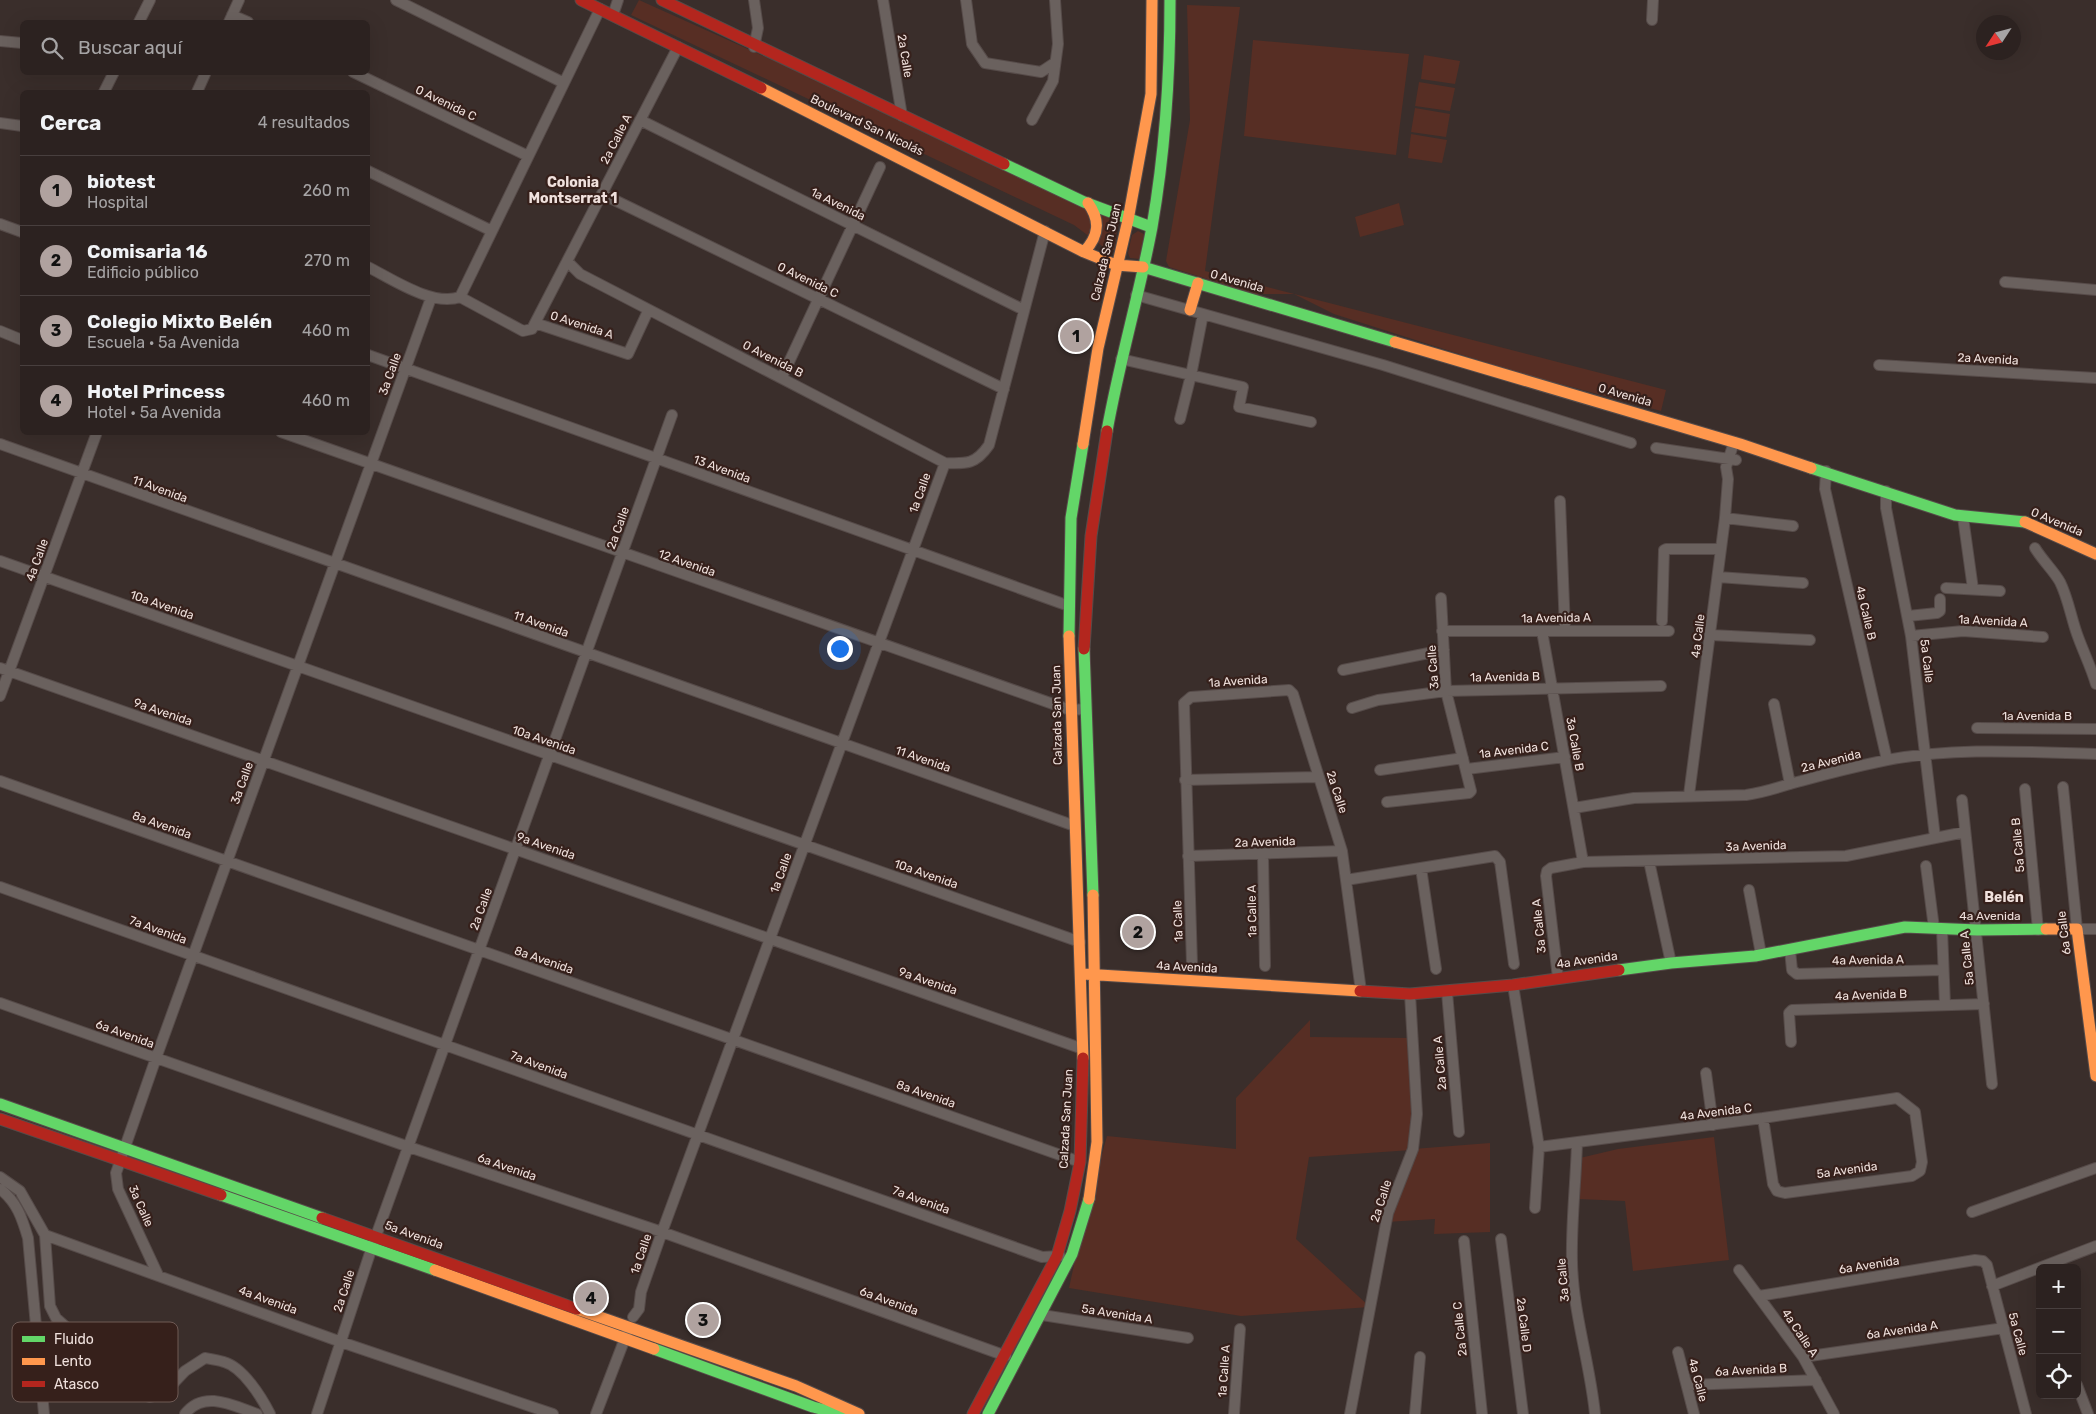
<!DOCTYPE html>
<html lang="es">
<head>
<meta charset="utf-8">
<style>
  body { margin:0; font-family:Rubik,sans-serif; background:#382f2d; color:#f1f3f6 }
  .controls { position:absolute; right:15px; bottom:15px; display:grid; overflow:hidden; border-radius:8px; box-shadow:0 5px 20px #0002 }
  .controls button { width:45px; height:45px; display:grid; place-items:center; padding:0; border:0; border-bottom:1px solid #483f3e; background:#2c2220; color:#f1f3f6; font:25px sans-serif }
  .compass { position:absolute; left:1976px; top:15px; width:45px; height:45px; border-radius:50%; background:#2c2220; box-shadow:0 5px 20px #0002; rotate:234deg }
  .you { position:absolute; left:839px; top:648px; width:18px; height:18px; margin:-12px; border:4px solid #fff; border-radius:50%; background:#1a73e8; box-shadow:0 0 0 8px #1a73e833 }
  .badge { display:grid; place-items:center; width:32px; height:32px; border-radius:50%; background:#b0a29f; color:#111; font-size:16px; font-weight:700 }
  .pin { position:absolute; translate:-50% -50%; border:2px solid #fff; box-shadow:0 1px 5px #0006 }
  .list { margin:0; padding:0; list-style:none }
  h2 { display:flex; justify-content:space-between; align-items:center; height:65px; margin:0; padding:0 20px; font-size:21px }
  h2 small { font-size:16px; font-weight:400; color:#a6a4a5 }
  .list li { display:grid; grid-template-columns:32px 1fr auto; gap:15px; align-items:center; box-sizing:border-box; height:70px; padding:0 20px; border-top:1px solid #483f3e }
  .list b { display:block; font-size:19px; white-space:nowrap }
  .list p { margin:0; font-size:16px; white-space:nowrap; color:#a6a4a5 }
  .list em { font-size:16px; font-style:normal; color:#a6a4a5 }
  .icon { flex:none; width:28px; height:28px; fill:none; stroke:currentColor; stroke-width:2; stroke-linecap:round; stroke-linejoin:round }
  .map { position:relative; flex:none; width:2096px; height:1414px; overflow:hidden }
  .search { position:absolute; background:#2c2220; box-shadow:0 5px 20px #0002; left:20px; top:20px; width:350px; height:55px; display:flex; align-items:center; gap:12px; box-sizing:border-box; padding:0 18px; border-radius:8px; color:#a6a4a5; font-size:19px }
  .panel { position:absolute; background:#2c2220; box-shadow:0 5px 20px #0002; left:20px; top:90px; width:350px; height:345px; border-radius:8px }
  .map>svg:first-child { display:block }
  .green { fill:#572e24 }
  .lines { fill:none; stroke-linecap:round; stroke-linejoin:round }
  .street-casing { stroke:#564b49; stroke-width:12 }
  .fast-casing { stroke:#564b49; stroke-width:13 }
  .slow-casing { stroke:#564b49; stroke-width:13 }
  .jam-casing { stroke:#564b49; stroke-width:13 }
  .street { stroke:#6a615e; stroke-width:10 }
  .fast { stroke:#63d668; stroke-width:11 }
  .slow { stroke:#ff974d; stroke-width:11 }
  .jam { stroke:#b3261e; stroke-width:11 }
  .labels { text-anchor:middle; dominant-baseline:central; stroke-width:4.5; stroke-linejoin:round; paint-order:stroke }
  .street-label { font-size:12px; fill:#f0e1dd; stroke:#36201b }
  .neighbourhood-label { font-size:14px; font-weight:bold; fill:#f0e1dd; stroke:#36201b }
  .key { fill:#36201b; stroke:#6e5a55; stroke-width:1 }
  .key-label { font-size:14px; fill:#f0e1dd }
</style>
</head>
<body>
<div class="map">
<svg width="2096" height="1414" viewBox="0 0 2096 1414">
  <rect width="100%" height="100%" fill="#3a2e2b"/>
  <!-- green -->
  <path class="green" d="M 639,0 L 1119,216 L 1114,250 L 1106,249 L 1074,225 L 631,15 Z
    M 1187,5 L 1240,7 L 1205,271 L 1666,390 L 1661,411 L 1519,373 L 1334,314 L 1294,294 L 1256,294 L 1169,267 L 1166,261 L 1190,120 Z
    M 1253,40 L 1409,54 L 1396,155 L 1244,136 Z
    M 1424,55 L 1460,61 L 1455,84 L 1421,79 Z
    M 1419,82 L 1455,88 L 1450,111 L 1415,106 Z
    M 1415,108 L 1450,114 L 1446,137 L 1411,132 Z
    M 1411,134 L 1447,140 L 1442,163 L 1408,158 Z
    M 1399,203 L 1404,225 L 1360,237 L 1355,217 Z
    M 1138,231 L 1144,234 L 1140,259 L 1130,258 L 1128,253 L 1132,235 Z
    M 1310,1020 L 1310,1037 L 1413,1038 L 1413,1149 L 1490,1143 L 1490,1232 L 1434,1234 L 1435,1219 L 1386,1222 L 1412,1150 L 1309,1157 L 1296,1239 L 1370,1307 L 1241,1316 L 1069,1288 L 1084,1219 L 1107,1136 L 1236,1149 L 1236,1098 Z
    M 1714,1137 L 1729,1260 L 1633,1271 L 1625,1201 L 1578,1199 L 1580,1158 L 1618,1149 Z"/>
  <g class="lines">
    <!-- street casing -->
    <g class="street-casing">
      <path id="street" d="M 396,0 L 564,83
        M 754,0 L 758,28 L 754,47
        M 883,0 L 902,116
        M 966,0 L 972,44 L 985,63 L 1041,72 L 1053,64
        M 232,15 L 248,22
        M 613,15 L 618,0
        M 1652,20 L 1653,0
        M 139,22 L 150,0
        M 229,22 L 239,0
        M 0,41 L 22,43
        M 353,72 L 528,156
        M 104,92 L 114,72
        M 197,92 L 206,72
        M 640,120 L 1024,310
        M 1032,120 L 1053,81 L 1058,44 L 1055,0
        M 0,123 L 22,126
        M 368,171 L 492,231
        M 602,194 L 1004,389
        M 0,224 L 22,232
        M 567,261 L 580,274 L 945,463 C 967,464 976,464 989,445 L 1045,231
        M 368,267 C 392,279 433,307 460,297 L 523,331 L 532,329 L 535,323 L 628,354 L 648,311
        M 2005,282 L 2096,290
        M 1136,295 L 1383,365 L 1631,443
        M 460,297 L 600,9
        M 535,323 L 678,47
        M 0,331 L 22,340
        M 368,355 L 1069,606
        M 1121,359 L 1243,387 L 1239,407 L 1311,422
        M 1879,365 L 2096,378
        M 782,377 L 880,167
        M 1180,419 L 1191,375 L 1203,314
        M 281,432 L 1070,710 L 1086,709
        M 0,444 L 1075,826
        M 1656,448 L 1736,460
        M 1826,471 L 1825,489 L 1887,760
        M 1886,491 L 1886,508 L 1911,636 L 1935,837
        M 1560,501 L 1565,630
        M 1963,517 L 1973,589
        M 1725,518 L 1793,526
        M 2035,548 C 2043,561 2054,571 2060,582 C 2068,598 2071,617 2077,634 C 2083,651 2091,667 2096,684
        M 0,561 L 1080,942
        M 1718,577 L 1803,583
        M 1946,588 L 2000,591
        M 1908,616 L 1937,613 L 1940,611 L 1940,599
        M 1662,621 L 1664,550 L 1666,549 L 1721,549
        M 1442,631 L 1669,631
        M 1542,631 L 1583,862
        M 1711,635 L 1810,640
        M 1911,636 L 1963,631 L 2043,637
        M 0,668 L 1083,1049
        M 1343,670 L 1444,650
        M 0,696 L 97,432
        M 1774,704 L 1790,784
        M 1352,708 L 1378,700 L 1446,691 L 1661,686
        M 1977,728 L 2096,729
        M 1467,769 L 1565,757
        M 1380,770 L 1463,758
        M 1185,780 L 1318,777
        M 0,781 L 1080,1162
        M 2063,787 L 2077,929 L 2096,929
        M 2025,789 L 2038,930
        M 1689,795 L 1725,518 L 1728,479 L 1726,467 L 1734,442
        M 1962,800 L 1992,1084
        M 1387,802 L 1469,793 L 1471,791 L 1446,691 L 1441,598
        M 1574,808 L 1634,798 L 1746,795 C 1767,792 1781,786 1801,781 C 1829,773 1858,766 1887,760 C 1956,747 2026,752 2096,754
        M 1263,855 L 1265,966
        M 1188,856 L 1342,851
        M 1649,861 L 1671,963
        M 1926,866 L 1934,928
        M 1421,868 L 1436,969
        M 1346,880 L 1495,856 L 1500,862 L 1514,964
        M 0,887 L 1042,1257 L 1060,1256
        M 1749,890 L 1761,954
        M 1942,929 L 1945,1005
        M 1790,950 L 1792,970 L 1797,974 L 1942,970
        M 1192,964 L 1184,703 L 1191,697 L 1289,690 L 1293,694 L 1342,851 L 1361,991
        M 1558,978 L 1546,876 L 1547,871 L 1551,868 L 1583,862 L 1846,856 L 1965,832
        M 1513,985 L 1539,1147 L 1535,1208
        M 1447,992 L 1459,1132
        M 0,1003 L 409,1147 L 662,1232 L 1006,1356
        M 1791,1042 L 1789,1013 L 1792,1010 L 1984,1004
        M 1706,1073 L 1713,1125
        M 1577,1142 C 1576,1182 1571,1222 1572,1262 C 1573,1313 1590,1363 1595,1414
        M 1539,1147 L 1763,1118 L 1897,1098 L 1915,1112 L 1922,1162 L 1920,1171 L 1912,1176 L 1785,1193 L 1777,1191 L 1773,1184 L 1763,1118
        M 0,1177 L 20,1191 L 45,1235 L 50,1306 L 56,1318 L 66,1327 L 102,1349 L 141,1394 L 150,1397 L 163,1394 L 185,1371 L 205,1358 C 211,1359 218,1360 224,1362 C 243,1367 262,1398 270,1414
        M 0,1189 C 17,1202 22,1218 28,1238 L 44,1414
        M 1972,1212 L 2096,1168
        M 45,1235 L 341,1342 L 553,1414
        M 1501,1239 L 1523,1414
        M 1464,1241 L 1482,1414
        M 1739,1270 L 1803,1357 L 1834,1414
        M 158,1275 L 118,1189 L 116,1173 L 156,1058 L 431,298
        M 1992,1286 L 2096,1246
        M 1759,1296 L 1975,1260 L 1983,1261 L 1987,1265 L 2026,1414
        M 1042,1315 L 1188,1338
        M 633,1317 L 639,1309 L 641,1292 L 662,1232 L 945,463
        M 1678,1352 L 1694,1414
        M 1803,1357 L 2004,1328
        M 1688,1385 L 1816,1380
        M 2077,1385 L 2088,1414
        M 185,1414 C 204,1389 234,1406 257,1414
        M 317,1414 L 372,1247 L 672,415
        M 596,1414 L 627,1333
        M 1234,1414 L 1240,1329
        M 1350,1414 L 1388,1213 L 1413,1149 L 1417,1114 L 1410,994
        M 1415,1414 L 1420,1357"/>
    </g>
    <!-- fast casing -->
    <g class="fast-casing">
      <path id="fast" d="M 1004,164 L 1084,202 L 1151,227
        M 1143,267 L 1395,342
        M 1107,431 C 1119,363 1139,296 1152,227 C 1165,152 1170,76 1170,0
        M 1811,468 L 1955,515 L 2025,522
        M 1069,636 L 1071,518 L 1083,444
        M 1084,649 L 1093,895
        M 1619,970 L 1671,963 L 1755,956 L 1905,927 L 1977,930 L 2046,929
        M 0,1104 L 322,1218
        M 221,1195 L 435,1270
        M 654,1349 L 813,1407 L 841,1414
        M 988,1414 L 1072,1254 L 1089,1199"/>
    </g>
    <!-- slow casing -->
    <g class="slow-casing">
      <path id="slow" d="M 761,88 L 1084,252 L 1116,265 L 1143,267
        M 1084,252 C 1099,236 1101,221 1088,203
        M 1190,310 L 1198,283
        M 1395,342 L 1740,444 L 1811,468
        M 1083,444 L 1098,348 L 1128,220 L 1151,94 L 1152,0
        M 2025,522 L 2096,554
        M 1069,636 L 1083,1058
        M 2046,929 L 2077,929 L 2096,1076
        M 1083,974 L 1360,991
        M 1089,1199 L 1097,1142 L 1093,895
        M 435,1270 L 654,1349
        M 577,1309 L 796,1386 L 859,1414"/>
    </g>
    <!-- jam casing -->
    <g class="jam-casing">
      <path id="jam" d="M 581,0 L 761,88
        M 662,0 L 1004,164
        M 1084,649 L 1091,536 L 1107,431
        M 1360,991 L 1410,994 L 1513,985 L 1619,970
        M 0,1119 L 221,1195
        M 322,1218 L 577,1309
        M 973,1414 L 1057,1256 L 1070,1211 L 1080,1162 L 1083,1058"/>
    </g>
    <!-- street -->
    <use href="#street" class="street"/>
    <!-- fast -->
    <use href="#fast" class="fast"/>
    <!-- slow -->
    <use href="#slow" class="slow"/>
    <!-- jam -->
    <use href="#jam" class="jam"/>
  </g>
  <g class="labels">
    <!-- street labels -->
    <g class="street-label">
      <text transform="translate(905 56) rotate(81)">2a Calle</text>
      <text transform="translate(446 103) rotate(26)">0 Avenida C</text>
      <text transform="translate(867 125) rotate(26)">Boulevard San Nicolás</text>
      <text transform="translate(616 139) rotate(-63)">2a Calle A</text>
      <text transform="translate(838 204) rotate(26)">1a Avenida</text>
      <text transform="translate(1106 252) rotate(-77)">Calzada San Juan</text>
      <text transform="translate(808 280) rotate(26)">0 Avenida C</text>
      <text transform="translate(1237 281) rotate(16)">0 Avenida</text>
      <text transform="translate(582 325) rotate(18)">0 Avenida A</text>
      <text transform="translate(773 359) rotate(27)">0 Avenida B</text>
      <text transform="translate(1988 359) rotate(3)">2a Avenida</text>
      <text transform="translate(390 374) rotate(-70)">3a Calle</text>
      <text transform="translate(1625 395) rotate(16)">0 Avenida</text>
      <text transform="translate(722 469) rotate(20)">13 Avenida</text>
      <text transform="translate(160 489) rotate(20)">11 Avenida</text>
      <text transform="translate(920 493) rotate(-70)">1a Calle</text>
      <text transform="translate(2057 522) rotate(23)">0 Avenida</text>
      <text transform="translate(618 528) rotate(-70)">2a Calle</text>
      <text transform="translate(37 560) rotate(-70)">4a Calle</text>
      <text transform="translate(687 563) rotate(19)">12 Avenida</text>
      <text transform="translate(162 605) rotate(19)">10a Avenida</text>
      <text transform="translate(1866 613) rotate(77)">4a Calle B</text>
      <text transform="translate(1556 618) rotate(-1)">1a Avenida A</text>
      <text transform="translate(1993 621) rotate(3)">1a Avenida A</text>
      <text transform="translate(541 624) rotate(19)">11 Avenida</text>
      <text transform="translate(1698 636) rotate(-83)">4a Calle</text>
      <text transform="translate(1927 661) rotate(83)">5a Calle</text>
      <text transform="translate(1433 667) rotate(-94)">3a Calle</text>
      <text transform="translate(1505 677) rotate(-1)">1a Avenida B</text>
      <text transform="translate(1238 681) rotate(-4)">1a Avenida</text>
      <text transform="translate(163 712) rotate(19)">9a Avenida</text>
      <text transform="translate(1057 715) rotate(-91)">Calzada San Juan</text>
      <text x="2037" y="716">1a Avenida B</text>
      <text transform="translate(544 740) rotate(19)">10a Avenida</text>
      <text transform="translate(1575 744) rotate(80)">3a Calle B</text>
      <text transform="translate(1514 750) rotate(-7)">1a Avenida C</text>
      <text transform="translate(923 759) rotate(19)">11 Avenida</text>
      <text transform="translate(1831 761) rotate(-14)">2a Avenida</text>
      <text transform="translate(242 783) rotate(-70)">3a Calle</text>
      <text transform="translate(1337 792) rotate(72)">2a Calle</text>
      <text transform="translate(162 825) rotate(19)">8a Avenida</text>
      <text transform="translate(1265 842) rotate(-2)">2a Avenida</text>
      <text transform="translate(2018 845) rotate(-95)">5a Calle B</text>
      <text transform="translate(546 846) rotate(19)">9a Avenida</text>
      <text transform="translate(1756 846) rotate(-2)">3a Avenida</text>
      <text transform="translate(781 873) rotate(-70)">1a Calle</text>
      <text transform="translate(926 874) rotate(19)">10a Avenida</text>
      <text transform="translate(481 909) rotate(-70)">2a Calle</text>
      <text transform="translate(1252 911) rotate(-91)">1a Calle A</text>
      <text x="1990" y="916">4a Avenida</text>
      <text transform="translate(1178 921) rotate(-92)">1a Calle</text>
      <text transform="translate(1539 926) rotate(-96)">3a Calle A</text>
      <text transform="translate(158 930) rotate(20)">7a Avenida</text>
      <text transform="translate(2064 933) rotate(-97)">6a Calle</text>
      <text transform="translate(1967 958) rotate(-96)">5a Calle A</text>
      <text transform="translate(544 960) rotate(19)">8a Avenida</text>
      <text transform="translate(1587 960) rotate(-8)">4a Avenida</text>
      <text transform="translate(1868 960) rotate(-1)">4a Avenida A</text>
      <text transform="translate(1187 967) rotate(3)">4a Avenida</text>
      <text transform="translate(928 981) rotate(19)">9a Avenida</text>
      <text transform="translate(1871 995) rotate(-2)">4a Avenida B</text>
      <text transform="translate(125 1034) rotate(20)">6a Avenida</text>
      <text transform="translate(1440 1063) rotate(-95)">2a Calle A</text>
      <text transform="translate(539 1065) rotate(20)">7a Avenida</text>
      <text transform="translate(926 1094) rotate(19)">8a Avenida</text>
      <text transform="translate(1716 1112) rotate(-7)">4a Avenida C</text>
      <text transform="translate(1066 1119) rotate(-87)">Calzada San Juan</text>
      <text transform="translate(507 1167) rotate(19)">6a Avenida</text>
      <text transform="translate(1847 1170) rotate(-8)">5a Avenida</text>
      <text transform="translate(921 1200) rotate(20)">7a Avenida</text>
      <text transform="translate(1381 1201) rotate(-72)">2a Calle</text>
      <text transform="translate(141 1206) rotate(66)">3a Calle</text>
      <text transform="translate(414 1235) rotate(20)">5a Avenida</text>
      <text transform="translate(641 1254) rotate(-71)">1a Calle</text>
      <text transform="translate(1869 1265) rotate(-9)">6a Avenida</text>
      <text transform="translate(1563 1280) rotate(-95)">3a Calle</text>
      <text transform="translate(344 1291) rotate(-72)">2a Calle</text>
      <text transform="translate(268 1300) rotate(20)">4a Avenida</text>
      <text transform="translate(889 1301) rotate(20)">6a Avenida</text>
      <text transform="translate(1117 1314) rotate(9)">5a Avenida A</text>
      <text transform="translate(1524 1325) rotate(83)">2a Calle D</text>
      <text transform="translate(1460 1329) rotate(-96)">2a Calle C</text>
      <text transform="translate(1902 1330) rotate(-8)">6a Avenida A</text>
      <text transform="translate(1800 1333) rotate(56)">4a Calle A</text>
      <text transform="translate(2018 1334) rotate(75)">5a Calle</text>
      <text transform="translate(1751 1370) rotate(-3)">6a Avenida B</text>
      <text transform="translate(1224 1371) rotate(-86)">1a Calle A</text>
      <text transform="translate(1698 1380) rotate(75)">4a Calle</text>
    </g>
    <!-- neighbourhood labels -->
    <g class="neighbourhood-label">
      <text x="573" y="182">Colonia<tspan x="573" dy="16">Montserrat 1</tspan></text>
      <text x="2004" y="897">Belén</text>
    </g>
  </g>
  <!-- legend -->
  <rect x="12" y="1322" width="166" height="80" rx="8" class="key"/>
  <rect x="22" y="1336" width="23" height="6" fill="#63d668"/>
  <rect x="22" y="1358" width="23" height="7" fill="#ff974d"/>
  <rect x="22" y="1381" width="23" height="6" fill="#b3261e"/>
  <g class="key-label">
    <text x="54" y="1344">Fluido</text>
    <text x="54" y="1366">Lento</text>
    <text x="54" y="1389">Atasco</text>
  </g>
</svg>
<div class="controls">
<button>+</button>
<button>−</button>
<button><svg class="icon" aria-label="locate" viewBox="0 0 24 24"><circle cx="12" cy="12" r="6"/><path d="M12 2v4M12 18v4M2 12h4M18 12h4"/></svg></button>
</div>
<svg class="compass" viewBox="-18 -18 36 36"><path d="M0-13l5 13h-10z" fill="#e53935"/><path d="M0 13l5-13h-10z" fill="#a6a4a5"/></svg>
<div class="you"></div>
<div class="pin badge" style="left:1076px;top:336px">1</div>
<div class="pin badge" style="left:1138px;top:932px">2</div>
<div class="pin badge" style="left:703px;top:1320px">3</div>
<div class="pin badge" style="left:591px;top:1298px">4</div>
<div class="search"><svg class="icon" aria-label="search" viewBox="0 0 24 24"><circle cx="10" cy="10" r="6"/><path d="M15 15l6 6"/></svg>Buscar aquí</div>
<section class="panel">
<h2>Cerca<small>4 resultados</small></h2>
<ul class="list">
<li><span class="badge">1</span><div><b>biotest</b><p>Hospital</p></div><em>260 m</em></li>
<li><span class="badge">2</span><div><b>Comisaria 16</b><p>Edificio público</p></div><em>270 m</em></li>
<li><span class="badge">3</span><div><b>Colegio Mixto Belén</b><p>Escuela · 5a Avenida</p></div><em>460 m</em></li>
<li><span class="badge">4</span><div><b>Hotel Princess</b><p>Hotel · 5a Avenida</p></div><em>460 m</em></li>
</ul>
</section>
</div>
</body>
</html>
